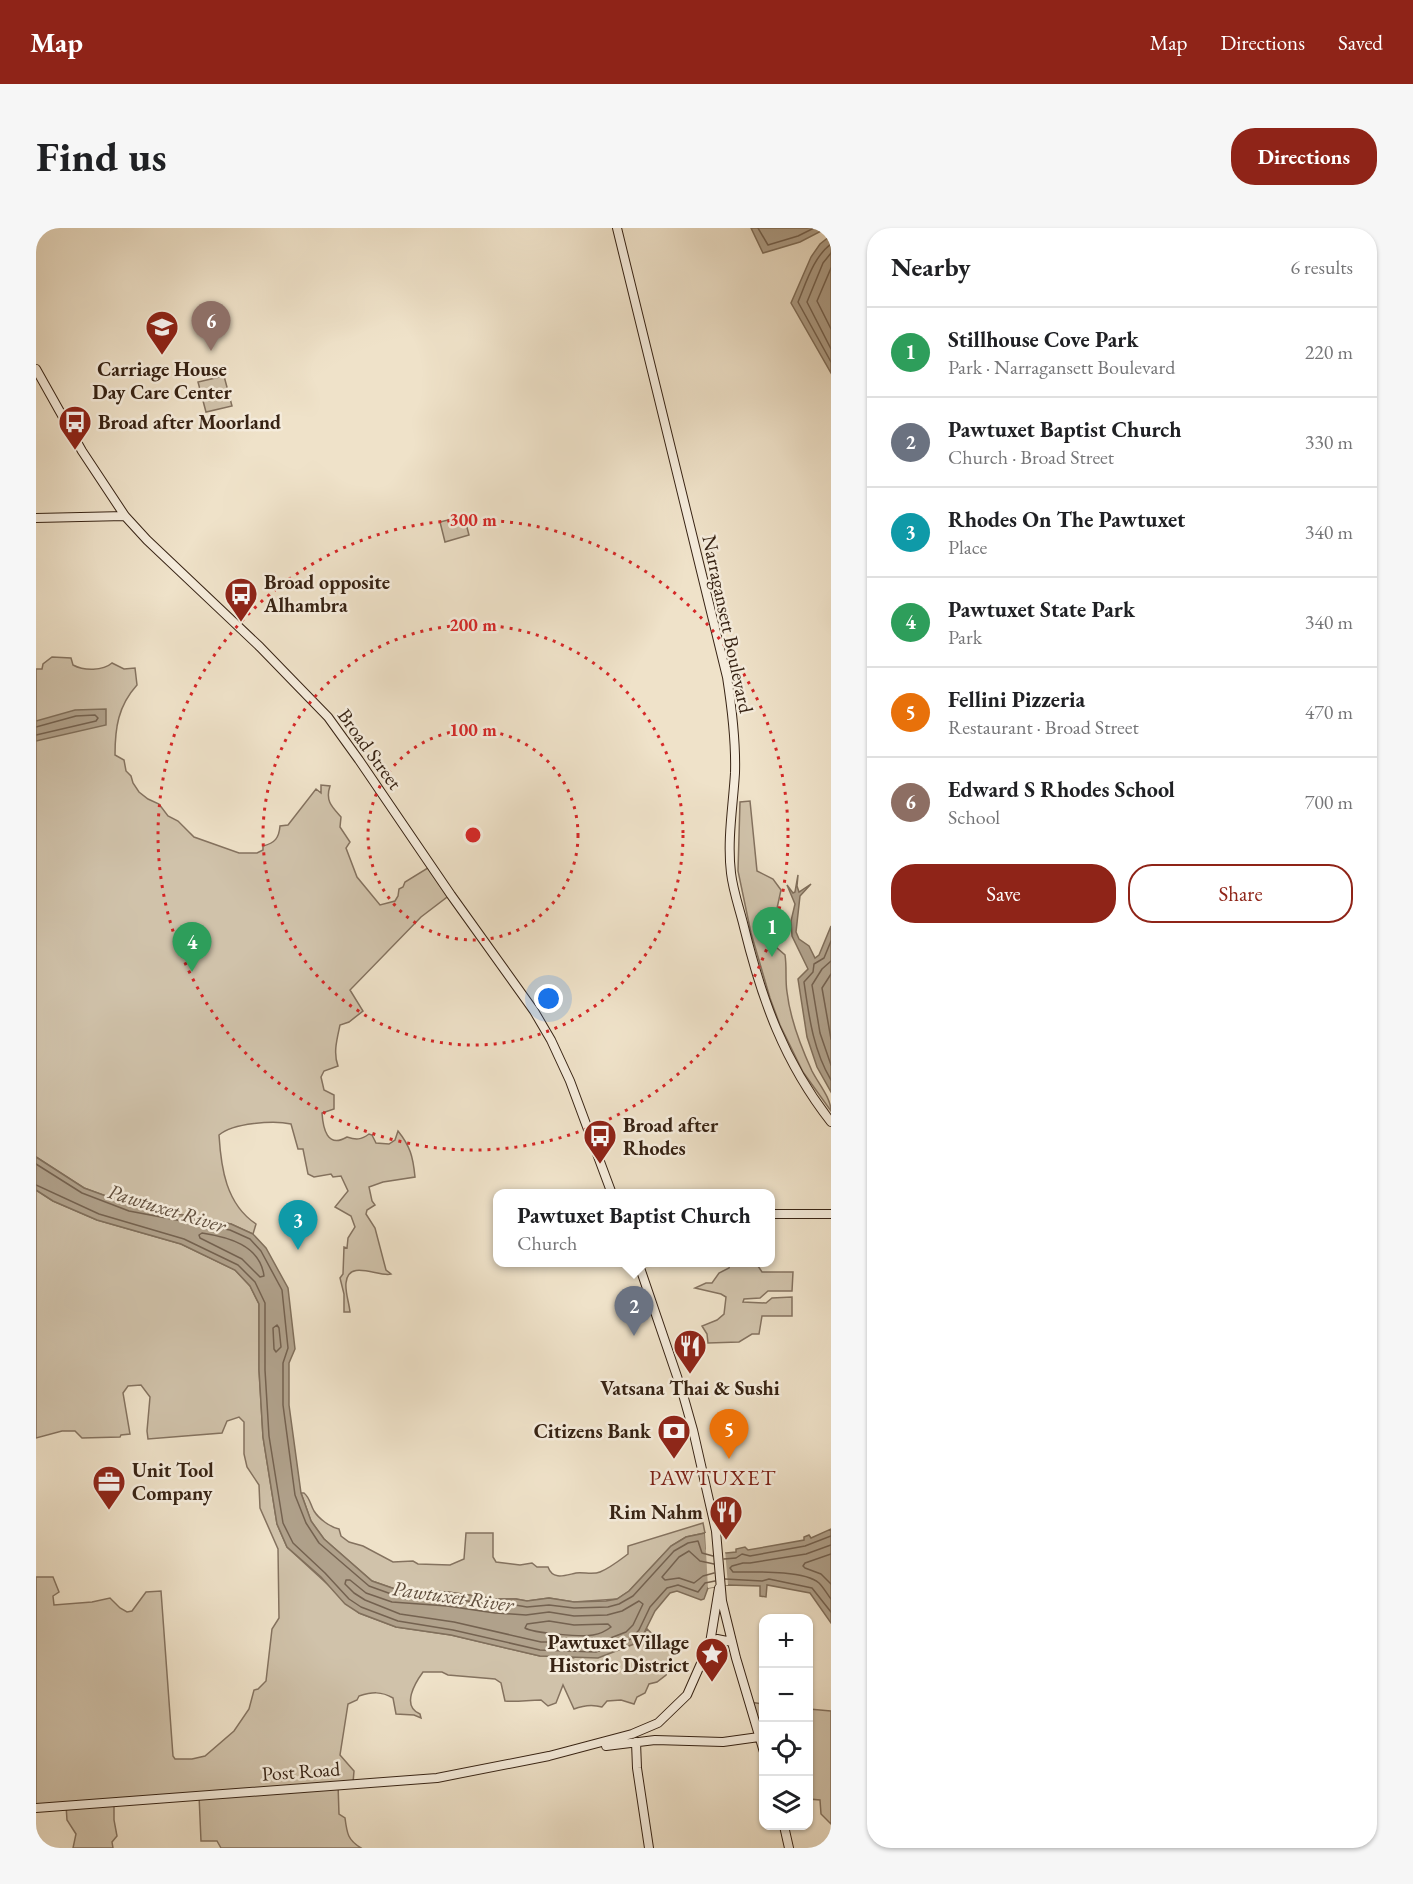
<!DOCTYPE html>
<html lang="en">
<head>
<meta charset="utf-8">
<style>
  body { margin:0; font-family:"EB Garamond",serif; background:#f6f6f6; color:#202124 }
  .controls { position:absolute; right:18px; bottom:18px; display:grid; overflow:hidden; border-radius:12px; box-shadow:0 2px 4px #0004 }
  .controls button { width:54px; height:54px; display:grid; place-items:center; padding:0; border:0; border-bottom:2px solid #e0e0e0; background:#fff; color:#202124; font:30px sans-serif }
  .you { position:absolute; left:513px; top:771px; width:21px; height:21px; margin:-15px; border:4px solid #fff; border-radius:50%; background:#1a73e8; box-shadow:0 0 0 9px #1a73e833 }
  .badge { display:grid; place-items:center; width:39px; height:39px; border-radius:50%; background:#8f2418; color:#fff; font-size:20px; font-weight:700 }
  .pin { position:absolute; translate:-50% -50px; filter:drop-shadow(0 2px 3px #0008) }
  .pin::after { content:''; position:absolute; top:32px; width:21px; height:18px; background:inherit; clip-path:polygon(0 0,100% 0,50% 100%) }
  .popup { position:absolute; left:457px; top:961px; width:282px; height:78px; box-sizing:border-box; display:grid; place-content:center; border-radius:12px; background:#fff; filter:drop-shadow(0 2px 4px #0005); font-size:20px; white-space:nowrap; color:#757577 }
  .popup b { font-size:22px; color:#202124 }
  .popup::after { content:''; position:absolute; left:50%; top:100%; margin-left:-12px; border:12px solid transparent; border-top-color:#fff }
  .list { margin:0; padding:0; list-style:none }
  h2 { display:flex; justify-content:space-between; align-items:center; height:78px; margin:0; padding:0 24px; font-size:26px }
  h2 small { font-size:20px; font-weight:400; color:#757577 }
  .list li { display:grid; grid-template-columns:39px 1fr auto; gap:18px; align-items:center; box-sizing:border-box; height:90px; padding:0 24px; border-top:2px solid #e0e0e0 }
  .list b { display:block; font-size:22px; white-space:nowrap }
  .list p { margin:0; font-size:20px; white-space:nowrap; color:#757577 }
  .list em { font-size:20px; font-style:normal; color:#757577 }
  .actions { display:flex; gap:12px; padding:18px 24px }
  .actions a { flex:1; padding:14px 0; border:2px solid #8f2418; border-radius:24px; text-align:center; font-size:21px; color:#8f2418 }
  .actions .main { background:#8f2418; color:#fff }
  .icon { flex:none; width:33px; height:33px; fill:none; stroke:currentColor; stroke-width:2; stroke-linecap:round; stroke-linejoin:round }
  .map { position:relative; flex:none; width:795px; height:1620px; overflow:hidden; border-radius:24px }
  header { display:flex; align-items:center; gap:36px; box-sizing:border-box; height:84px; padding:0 30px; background:#8f2418; color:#fff }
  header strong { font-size:28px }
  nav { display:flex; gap:33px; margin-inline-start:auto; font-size:21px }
  .intro { display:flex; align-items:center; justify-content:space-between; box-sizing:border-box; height:144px; padding:0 36px }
  h1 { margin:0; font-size:42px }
  .button { padding:15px 27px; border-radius:24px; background:#8f2418; color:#fff; font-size:21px; font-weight:700 }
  main { display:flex; gap:36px; padding:0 36px }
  aside { flex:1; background:#fff; border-radius:24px; box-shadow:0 2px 4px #0004 }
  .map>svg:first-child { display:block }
  .green { fill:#d0c2aa; stroke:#84725f; stroke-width:1.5 }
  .water { fill:#b0a18b; stroke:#806f5b; stroke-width:1.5 }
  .pier { fill:#efe2c9 }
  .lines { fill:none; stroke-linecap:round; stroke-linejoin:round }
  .shore { stroke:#746250; stroke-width:1.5 }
  .secondary-casing { stroke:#372314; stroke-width:10 }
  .secondary { stroke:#f5ecdc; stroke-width:8 }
  .ring { fill:none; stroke:#d62828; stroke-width:3; stroke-dasharray:3 6 }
  .labels { text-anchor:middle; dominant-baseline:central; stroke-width:5; stroke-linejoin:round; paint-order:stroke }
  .poi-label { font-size:20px; font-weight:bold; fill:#372314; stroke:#f5ecdc; text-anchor:start }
  .street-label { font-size:20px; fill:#372314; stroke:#f5ecdc }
  .water-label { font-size:21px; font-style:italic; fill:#614f3e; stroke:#f5ecdc }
  .quarter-label { font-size:22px; letter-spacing:1.5px; fill:#7a1f14; stroke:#f5ecdc }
  .centre { fill:#d62828; stroke:#f5ecdc; stroke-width:3 }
  .ring-label { font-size:18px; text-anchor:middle; font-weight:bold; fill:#d62828; stroke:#f5ecdc; stroke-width:5; stroke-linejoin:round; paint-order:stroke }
</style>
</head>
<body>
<header>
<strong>Map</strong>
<nav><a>Map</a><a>Directions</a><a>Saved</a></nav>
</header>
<div class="intro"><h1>Find us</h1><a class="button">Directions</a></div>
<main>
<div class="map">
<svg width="795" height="1620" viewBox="0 0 795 1620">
  <rect width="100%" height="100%" fill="#efe2c9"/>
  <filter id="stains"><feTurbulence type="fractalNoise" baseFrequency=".00333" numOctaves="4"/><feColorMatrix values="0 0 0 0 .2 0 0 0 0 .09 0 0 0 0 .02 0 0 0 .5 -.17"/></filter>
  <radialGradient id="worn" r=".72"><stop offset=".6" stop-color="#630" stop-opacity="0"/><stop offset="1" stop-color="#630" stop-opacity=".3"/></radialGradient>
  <!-- green -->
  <path class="green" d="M 188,148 L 196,178 L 170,184 L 162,154 Z
    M 428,288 L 433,307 L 409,314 L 404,294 Z
    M 16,429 L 35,430 L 37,437 C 48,443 67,443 76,435 L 88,441 L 99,440 L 101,457 C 82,478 79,500 79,527 L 88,532 L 90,543 L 95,548 L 97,555 L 103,564 L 112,571 L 123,576 L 132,588 L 142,593 L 158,609 L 203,625 L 221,625 L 227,622 L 227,618 C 239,615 243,610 244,598 L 252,597 L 280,561 L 285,565 L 285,557 L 294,558 C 289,573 296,579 305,589 L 304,599 L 314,614 L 310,620 L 321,649 L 344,677 L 359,673 L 362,668 L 363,661 L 367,659 L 369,654 L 395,638 L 415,666 L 385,689 L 314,762 L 327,783 L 313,794 L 304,797 C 301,811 297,825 302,838 L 288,843 L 285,849 L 288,862 L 298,867 L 298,881 L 286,885 C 287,900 291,921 311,909 C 320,912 325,912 333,906 L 336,907 L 340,915 L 353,916 L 359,912 L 362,903 C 374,918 377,928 379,949 L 347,954 L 333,959 L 336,973 L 339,977 L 331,982 L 330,986 L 339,1000 L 350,1042 L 355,1046 C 344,1050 312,1030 310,1055 C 309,1064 313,1074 314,1084 L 308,1084 L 308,1066 L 304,1050 L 307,1046 L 308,1019 L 311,1020 L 312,1010 L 319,999 L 315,988 L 299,979 L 312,963 L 305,948 L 297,949 L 295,946 L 278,949 L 272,946 L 267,921 L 262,921 L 255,896 C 238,892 197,895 183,907 C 185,940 190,976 220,996 L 217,1006 L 195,996 L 94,977 L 48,960 L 0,929 L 0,441 L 6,441 L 7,436 Z
    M 714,573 L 721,643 L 737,651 L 745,662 L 740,685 L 730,700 L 730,707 L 733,713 L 749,727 C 751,739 749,751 751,764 C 754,790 765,819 776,843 C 782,855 795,870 795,883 L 767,844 L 744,797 L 734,770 L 715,705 L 702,643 L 704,574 Z
    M 0,962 L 17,973 L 61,992 L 145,1016 L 199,1042 L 214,1058 L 223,1076 L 223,1142 L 227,1209 L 241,1296 L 251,1319 L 323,1385 L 360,1399 L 415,1407 L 504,1428 L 524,1427 L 537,1430 L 608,1405 L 611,1401 L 635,1424 L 636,1428 L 631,1431 L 630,1447 L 621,1454 L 613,1456 L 609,1465 L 601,1469 L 598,1476 L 585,1472 L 571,1473 L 566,1479 C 556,1476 548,1477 538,1481 L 527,1457 L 520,1475 L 512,1478 L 505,1472 C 492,1472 482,1474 469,1473 L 465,1455 L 459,1451 L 412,1447 L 406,1444 L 387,1444 C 379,1455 365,1478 384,1486 L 385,1490 L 378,1487 L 360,1486 L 357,1470 C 345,1463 336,1464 323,1468 L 321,1472 L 312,1476 L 304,1527 L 318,1543 L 317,1555 L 302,1556 L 303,1586 L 309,1590 C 311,1606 312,1612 325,1620 L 185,1620 L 181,1613 L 165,1613 L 163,1567 L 78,1573 L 78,1592 L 81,1608 L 76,1614 L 77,1620 L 37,1620 L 40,1606 L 31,1592 L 30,1577 L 0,1579 L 0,1349 L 17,1349 L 23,1364 L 17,1368 L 18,1377 L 56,1374 L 74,1370 L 84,1380 L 91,1384 L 96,1383 L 110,1364 L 125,1363 L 137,1528 L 139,1531 L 156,1531 L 169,1528 L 198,1503 L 213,1481 L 218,1462 L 222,1461 L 230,1453 L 236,1401 L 243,1390 L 242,1321 L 224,1280 L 223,1257 L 211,1239 L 208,1226 L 208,1194 L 203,1189 L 191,1193 L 186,1205 L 112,1211 L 111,1203 L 114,1169 L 105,1157 L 92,1158 L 87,1165 L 94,1206 L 85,1207 L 84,1209 L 46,1210 L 39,1203 L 26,1203 L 0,1210 Z
    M 695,1034 L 720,1035 L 726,1044 L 757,1044 L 756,1063 L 732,1063 L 724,1070 L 708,1071 L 707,1074 L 730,1075 L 736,1070 L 756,1069 L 756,1088 L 726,1088 L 723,1106 L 716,1106 L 703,1114 L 672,1115 L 671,1106 L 666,1098 L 681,1092 L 688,1086 L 690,1069 L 685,1066 L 659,1060 L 670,1055 L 676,1055 L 683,1045 L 693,1040 Z
    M 265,1265 L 268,1265 C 274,1270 274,1276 278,1283 C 283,1291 294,1299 303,1301 L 305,1308 L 313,1314 L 327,1318 L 357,1334 L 377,1333 L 382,1336 L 414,1337 L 428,1331 L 430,1305 L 457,1305 L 457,1329 L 460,1334 L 484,1337 L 496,1335 L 501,1339 L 512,1339 C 517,1353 530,1347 540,1345 C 548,1344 557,1347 564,1344 C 574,1340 584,1332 592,1326 L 592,1318 L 667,1295 L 669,1305 L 650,1309 L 635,1318 L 593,1363 L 581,1371 L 538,1374 L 513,1370 L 491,1373 L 480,1371 L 460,1371 L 412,1364 L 359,1361 L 336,1353 L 288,1311 L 275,1293 Z
    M 713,1474 L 727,1476 L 727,1522 Z
    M 773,1481 L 795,1483 L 795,1596 L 785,1586 L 784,1572 L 773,1571 Z"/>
  <!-- water -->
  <path class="water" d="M 715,0 L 795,0 L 795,145 L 755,75 L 775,29 L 784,16 L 794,8 L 785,3 L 764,14 L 727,25 Z
    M 70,481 L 70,497 L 0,513 L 0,493 L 39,482 Z
    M 762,647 L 761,658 L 763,664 L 775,656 L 764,668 L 760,704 L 763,711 L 773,718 L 779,730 L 783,727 L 795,698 L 795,864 L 781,839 L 771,809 L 762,751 L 772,741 L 756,708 L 755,693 L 759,676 L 751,657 L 757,665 L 759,664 Z
    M 0,929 L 48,960 L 95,977 L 195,996 L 217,1006 L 230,1020 L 252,1060 L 259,1121 L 253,1135 L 253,1177 L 265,1265 L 275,1293 L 288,1311 L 336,1353 L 359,1361 L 412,1364 L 460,1371 L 480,1371 L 491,1373 L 513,1370 L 538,1374 L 570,1373 L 581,1371 L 593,1363 L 635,1318 L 650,1309 L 669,1305 L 670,1321 L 690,1325 L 700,1324 L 700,1321 L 709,1319 L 712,1322 L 768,1312 L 768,1309 L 773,1307 L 775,1310 L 795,1301 L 795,1395 L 774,1365 L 731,1357 L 730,1369 L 724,1368 L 724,1358 L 692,1357 L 672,1360 L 668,1371 L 665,1372 L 641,1363 L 634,1365 L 619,1383 L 608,1405 L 598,1416 L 562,1430 L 504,1428 L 415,1407 L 360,1399 L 323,1385 L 309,1376 L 285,1349 L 251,1319 L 241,1296 L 227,1209 L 223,1142 L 223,1076 L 214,1058 L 199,1042 L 145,1016 L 61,992 L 17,973 L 0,962 Z"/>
  <!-- pier -->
  <path class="pier" d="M 669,1305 L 672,1305 L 672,1318 L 689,1322 L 692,1357 L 672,1360 Z"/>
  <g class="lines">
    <!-- shore -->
    <path class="shore" d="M 722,0 L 732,17 L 762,8 L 778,0
      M 795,16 C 778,28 770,55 762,74 L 795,134
      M 795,25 L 787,35 L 771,74 L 795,121
      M 795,40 L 781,73 L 795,101
      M 0,499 L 40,488 L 59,487 L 62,490 L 60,493 L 0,507
      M 795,713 L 788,730 L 778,736 L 777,744 L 768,754 C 773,788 777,822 795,852
      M 795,733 L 786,741 L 776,757 L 784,805 L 795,837
      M 795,746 L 786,760 L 795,811
      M 0,936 L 46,965 L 93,983 L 194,1002 L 214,1011 L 225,1023 L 246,1062 L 252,1120 L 247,1135 L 247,1177 L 259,1267 L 270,1295 L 283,1315 L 333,1358 L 358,1367 L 411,1370 L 459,1377 L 479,1377 L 491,1379 L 513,1377 L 538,1380 L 572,1379 L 583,1376 L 597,1368 L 638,1323 L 652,1315 L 662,1313 L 666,1325 L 677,1328
      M 0,957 L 63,986 L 148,1011 L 202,1037 L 219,1054 L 229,1075 L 229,1142 L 233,1208 L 247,1295 L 257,1315 L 289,1345 L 313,1371 L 325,1379 L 362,1393 L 417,1402 L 504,1422 L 560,1424 L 595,1411 L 603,1402 L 614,1379 L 631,1360 L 642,1357 L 662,1364 L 669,1355 L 679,1353
      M 166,1005 C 192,1009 224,1017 228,1048 L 224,1049 L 206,1031 L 164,1010 L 163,1007 Z
      M 241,1097 L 243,1100 L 245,1119 L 240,1124 L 238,1121 L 237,1100 Z
      M 795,1317 L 770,1326 L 714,1335 L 707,1335 L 696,1338 L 694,1340 L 697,1344 C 718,1344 768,1342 783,1355 C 788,1360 791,1366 795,1371
      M 795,1326 L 769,1335 L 767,1338 L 769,1340 L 785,1346 L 795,1356
      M 688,1331 L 700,1330 L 706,1326 L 714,1328 L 769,1318 L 795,1308
      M 678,1336 L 664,1333 L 653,1323 L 643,1329 L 626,1349 L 629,1352 L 643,1350 L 658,1355 L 667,1348 L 678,1345
      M 689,1351 L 726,1353 L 733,1351 L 776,1360 L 795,1384
      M 310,1352 L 314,1352 L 330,1365 L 356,1374 L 411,1378 L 459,1385 L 490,1387 L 513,1384 L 538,1388 L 571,1387 L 586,1383 L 603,1373 L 607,1376 L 597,1397 L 590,1404 L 559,1416 L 538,1417 L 524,1414 L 505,1414 L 418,1394 L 364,1386 L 329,1372 L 318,1365 L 309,1356 Z
      M 513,1393 L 538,1397 L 572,1396 L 575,1399 C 570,1403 563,1406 557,1407 C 546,1409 497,1405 489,1400 L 491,1396 Z"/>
    <!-- secondary casing -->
    <g class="secondary-casing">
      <path id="secondary" d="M 581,0 L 691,449 C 696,481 700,513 699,545 C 697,578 691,612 695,645 C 697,663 704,682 708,699 C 726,772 748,834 795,894
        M 0,141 L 46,223 L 89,288 L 111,312 L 224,419 L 256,452 L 292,489 L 323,532 L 415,667 L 498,783 L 515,812 L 534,853 L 576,966
        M 0,290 L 89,288
        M 734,986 L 795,986
        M 602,1034 L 646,1163 L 657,1202 L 680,1303 L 686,1373 L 700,1430 L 728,1524
        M 674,1415 L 681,1411 L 696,1414
        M 600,1514 L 601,1540 L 613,1620
        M 570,1518 L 619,1512 L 687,1514 L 723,1509
        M 0,1580 L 401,1550 L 513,1528 L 596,1506 L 622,1495 L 651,1467 L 674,1415 L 683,1360
        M 748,1598 L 753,1620"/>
    </g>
    <!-- secondary -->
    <use href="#secondary" class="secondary"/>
  </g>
  <!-- distance rings -->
  <g class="ring">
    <circle cx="437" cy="607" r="105"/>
    <circle cx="437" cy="607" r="210"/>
    <circle cx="437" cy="607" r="315"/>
  </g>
  <!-- icons -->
  <defs>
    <g id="school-pin" transform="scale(1.725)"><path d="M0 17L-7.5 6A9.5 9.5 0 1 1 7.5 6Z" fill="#8f2418" stroke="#f5ecdc"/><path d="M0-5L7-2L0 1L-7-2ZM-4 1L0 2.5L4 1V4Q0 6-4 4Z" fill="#fff"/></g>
    <g id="bus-pin" transform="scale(1.725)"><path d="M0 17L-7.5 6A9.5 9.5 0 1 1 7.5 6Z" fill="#8f2418" stroke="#f5ecdc"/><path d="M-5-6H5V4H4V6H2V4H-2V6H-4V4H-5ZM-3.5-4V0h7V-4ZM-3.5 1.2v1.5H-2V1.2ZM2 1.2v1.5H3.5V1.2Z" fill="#fff"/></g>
    <g id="restaurant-pin" transform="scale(1.725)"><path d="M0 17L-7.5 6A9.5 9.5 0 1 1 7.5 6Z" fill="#8f2418" stroke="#f5ecdc"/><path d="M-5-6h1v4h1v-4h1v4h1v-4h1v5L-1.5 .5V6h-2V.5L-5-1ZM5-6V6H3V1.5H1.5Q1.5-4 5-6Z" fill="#fff"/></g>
    <g id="bank-pin" transform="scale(1.725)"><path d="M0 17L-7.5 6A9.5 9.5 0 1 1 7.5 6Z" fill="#8f2418" stroke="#f5ecdc"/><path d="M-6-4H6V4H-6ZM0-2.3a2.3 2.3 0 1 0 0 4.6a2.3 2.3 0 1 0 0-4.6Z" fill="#fff"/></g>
    <g id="office-pin" transform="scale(1.725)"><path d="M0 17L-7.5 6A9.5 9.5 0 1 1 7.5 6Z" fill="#8f2418" stroke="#f5ecdc"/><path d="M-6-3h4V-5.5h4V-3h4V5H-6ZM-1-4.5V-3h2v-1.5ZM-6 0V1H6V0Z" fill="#fff"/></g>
    <g id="sight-pin" transform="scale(1.725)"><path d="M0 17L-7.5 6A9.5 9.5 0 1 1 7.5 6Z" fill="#8f2418" stroke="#f5ecdc"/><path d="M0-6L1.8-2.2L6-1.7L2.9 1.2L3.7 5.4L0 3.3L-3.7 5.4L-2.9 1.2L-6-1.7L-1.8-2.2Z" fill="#fff"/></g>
  </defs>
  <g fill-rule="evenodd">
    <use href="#school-pin" x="126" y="99"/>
    <use href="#bus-pin" x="39" y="194"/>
    <use href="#bus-pin" x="205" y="366"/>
    <use href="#bus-pin" x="564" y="908"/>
    <use href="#restaurant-pin" x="654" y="1118"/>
    <use href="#bank-pin" x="638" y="1203"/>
    <use href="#office-pin" x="73" y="1254"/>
    <use href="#restaurant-pin" x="690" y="1284"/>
    <use href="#sight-pin" x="676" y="1426"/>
  </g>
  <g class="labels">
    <!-- poi labels -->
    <g class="poi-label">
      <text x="126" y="141" text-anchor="middle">Carriage House<tspan x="126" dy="23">Day Care Center</tspan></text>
      <text x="62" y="194">Broad after Moorland</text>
      <text x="228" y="354">Broad opposite<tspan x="228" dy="23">Alhambra</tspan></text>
      <text x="587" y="897">Broad after<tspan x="587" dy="23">Rhodes</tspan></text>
      <text x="654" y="1160" text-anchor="middle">Vatsana Thai &amp; Sushi</text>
      <text x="615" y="1203" text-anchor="end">Citizens Bank</text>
      <text x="96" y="1242">Unit Tool<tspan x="96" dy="23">Company</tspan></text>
      <text x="667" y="1284" text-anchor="end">Rim Nahm</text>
      <text x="653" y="1414" text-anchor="end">Pawtuxet Village<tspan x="653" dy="23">Historic District</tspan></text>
    </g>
    <!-- street labels -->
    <g class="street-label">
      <text transform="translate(692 396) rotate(78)">Narragansett Boulevard</text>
      <text transform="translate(334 521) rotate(54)">Broad Street</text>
      <text transform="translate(265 1543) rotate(-4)">Post Road</text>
    </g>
    <!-- water labels -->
    <g class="water-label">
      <text transform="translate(131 980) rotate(17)">Pawtuxet River</text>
      <text transform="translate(417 1368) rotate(8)">Pawtuxet River</text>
    </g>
    <!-- quarter labels -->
    <g class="quarter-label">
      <text x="677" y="1249">PAWTUXET</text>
    </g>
  </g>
  <circle cx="437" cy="607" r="9" class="centre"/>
  <g class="ring-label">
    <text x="437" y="298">300 m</text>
    <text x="437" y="403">200 m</text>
    <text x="437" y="508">100 m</text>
  </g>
  <rect width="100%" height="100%" filter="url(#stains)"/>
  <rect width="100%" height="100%" fill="url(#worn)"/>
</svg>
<div class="controls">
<button>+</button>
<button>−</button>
<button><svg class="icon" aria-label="locate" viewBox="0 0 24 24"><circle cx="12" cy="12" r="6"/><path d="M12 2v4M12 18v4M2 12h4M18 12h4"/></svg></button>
<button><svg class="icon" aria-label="layers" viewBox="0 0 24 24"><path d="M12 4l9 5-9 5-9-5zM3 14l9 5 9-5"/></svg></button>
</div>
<div class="you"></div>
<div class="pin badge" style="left:736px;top:729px;background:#2e9e5b">1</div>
<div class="pin badge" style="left:598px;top:1108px;background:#6b7280">2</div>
<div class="popup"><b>Pawtuxet Baptist Church</b>Church</div>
<div class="pin badge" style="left:262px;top:1022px;background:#0f9aa8">3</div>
<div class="pin badge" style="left:156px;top:744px;background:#2e9e5b">4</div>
<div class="pin badge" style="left:693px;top:1231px;background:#e8710a">5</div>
<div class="pin badge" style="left:175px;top:123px;background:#8d6e63">6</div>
</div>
<aside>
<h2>Nearby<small>6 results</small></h2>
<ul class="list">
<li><span class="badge" style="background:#2e9e5b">1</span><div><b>Stillhouse Cove Park</b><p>Park · Narragansett Boulevard</p></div><em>220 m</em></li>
<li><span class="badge" style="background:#6b7280">2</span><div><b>Pawtuxet Baptist Church</b><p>Church · Broad Street</p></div><em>330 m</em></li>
<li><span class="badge" style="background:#0f9aa8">3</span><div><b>Rhodes On The Pawtuxet</b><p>Place</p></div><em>340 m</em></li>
<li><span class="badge" style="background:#2e9e5b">4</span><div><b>Pawtuxet State Park</b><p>Park</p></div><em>340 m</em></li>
<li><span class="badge" style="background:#e8710a">5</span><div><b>Fellini Pizzeria</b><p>Restaurant · Broad Street</p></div><em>470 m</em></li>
<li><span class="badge" style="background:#8d6e63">6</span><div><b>Edward S Rhodes School</b><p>School</p></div><em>700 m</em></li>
</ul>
<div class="actions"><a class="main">Save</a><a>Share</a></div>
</aside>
</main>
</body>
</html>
